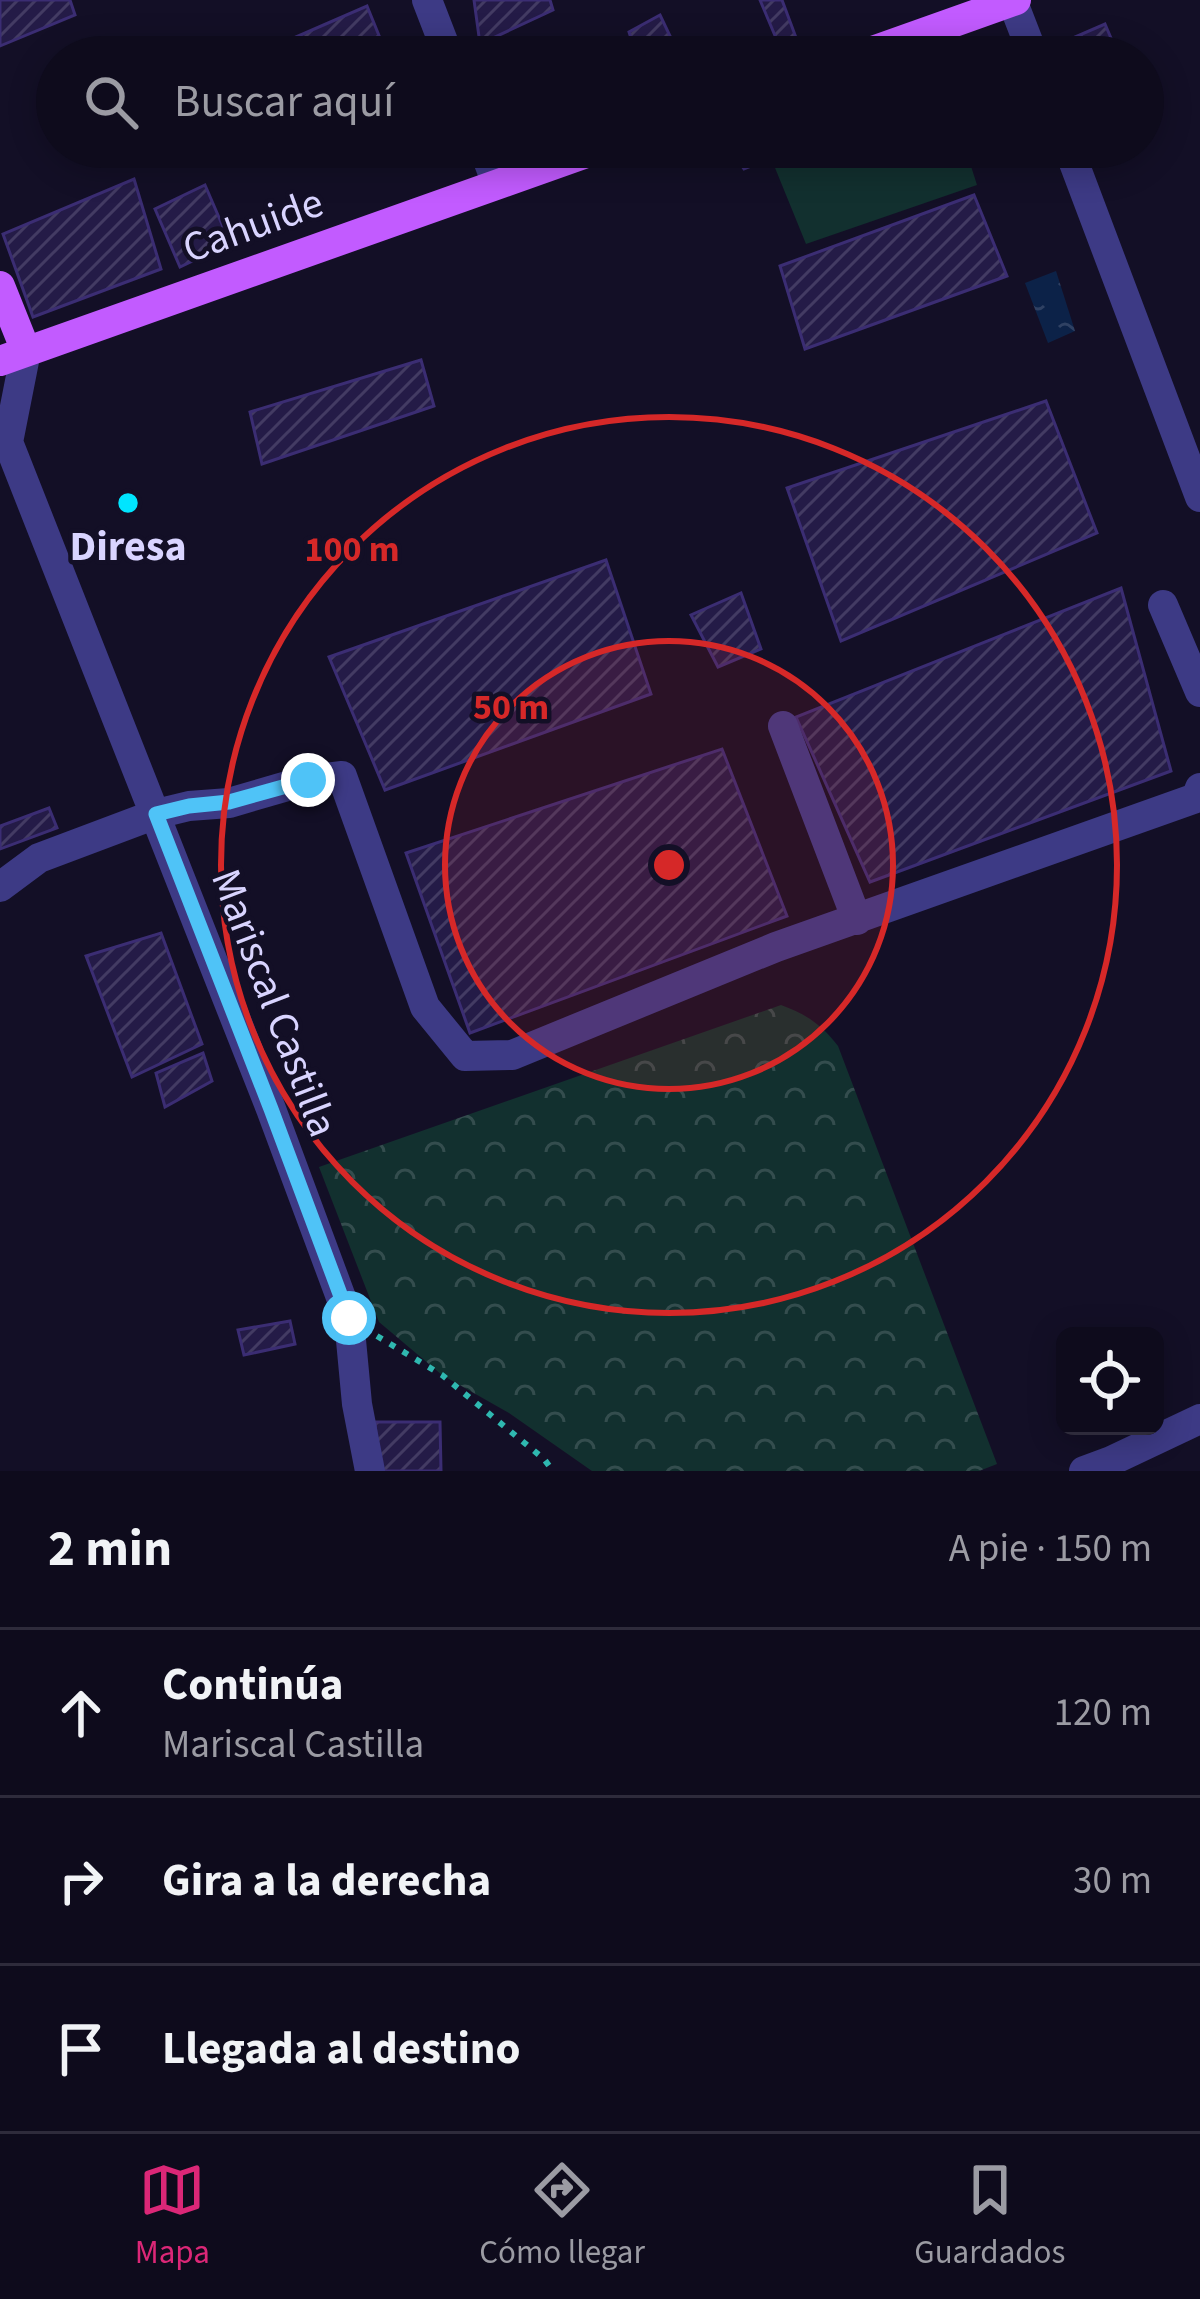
<!DOCTYPE html>
<html lang="es">
<head>
<meta charset="utf-8">
<style>
  body { margin:0; font-family:"Source Sans 3",sans-serif; background:#171425; color:#f1f3f6 }
  .controls { position:absolute; right:36px; bottom:36px; display:grid; overflow:hidden; border-radius:18px; box-shadow:0 6px 30px #0003 }
  .controls button { width:108px; height:108px; display:grid; place-items:center; padding:0; border:0; border-bottom:3px solid #2e2b3b; background:#0e0b1c; color:#f1f3f6; font:60px sans-serif }
  .stop { position:absolute; width:36px; height:36px; margin:-27px; border:9px solid #4fc3f7; border-radius:50%; background:#fff }
  .stop.end { background:#4fc3f7; border-color:#fff; box-shadow:0 3px 12px #0008 }
  .list { margin:0; padding:0; list-style:none }
  h2 { display:flex; justify-content:space-between; align-items:center; height:156px; margin:0; padding:0 48px; font-size:51px }
  h2 small { font-size:39px; font-weight:400; color:#9b9ba3 }
  .list li { display:grid; grid-template-columns:78px 1fr auto; gap:36px; align-items:center; box-sizing:border-box; height:168px; padding:0 48px; border-top:3px solid #2e2b3b }
  .list b { display:block; font-size:45px; white-space:nowrap }
  .list p { margin:0; font-size:39px; white-space:nowrap; color:#9b9ba3 }
  .list em { font-size:39px; font-style:normal; color:#9b9ba3 }
  .icon { flex:none; width:66px; height:66px; fill:none; stroke:currentColor; stroke-width:2; stroke-linecap:round; stroke-linejoin:round }
  .map { position:relative; flex:none; width:1200px; height:1471px; overflow:hidden }
  .search { position:absolute; background:#0e0b1c; box-shadow:0 6px 30px #0003; left:36px; right:36px; top:36px; height:132px; display:flex; align-items:center; gap:30px; box-sizing:border-box; padding:0 42px; border-radius:66px; color:#9b9ba3; font-size:45px }
  .sheet { height:660px; background:#0e0b1c }
  nav { display:flex; justify-content:space-around; align-items:center; box-sizing:border-box; height:168px; border-top:3px solid #2e2b3b; background:#0e0b1c; font-size:33px; color:#9b9ba3 }
  nav a { display:grid; justify-items:center; gap:6px }
  nav .on { color:#db2777 }
  .map>svg:first-child { display:block }
  .forest { fill:url(#forest-crowns) }
  .pitch { fill:#12302f }
  .water { fill:url(#water-ripples) }
  .building { fill:url(#building-hatch); stroke:#3b2d73; stroke-width:3 }
  .lines { fill:none; stroke-linecap:round; stroke-linejoin:round }
  .path { stroke:#2fb8b0; stroke-width:6; stroke-dasharray:6 9; stroke-linecap:butt }
  .minor { stroke:#3d3a85; stroke-width:30 }
  .major { stroke:#c25bff; stroke-width:30 }
  .route { stroke:#4fc3f7; stroke-width:15 }
  .ring { fill:none; stroke:#d62828; stroke-width:6 }
  .poi-dot { fill:#00e5ff; stroke:#130f26; stroke-width:4.5 }
  .labels { text-anchor:middle; dominant-baseline:central; stroke-width:9; stroke-linejoin:round; paint-order:stroke }
  .street-label { font-size:42px; fill:#d9d4ff; stroke:#130f26 }
  .poi-label { font-size:42px; font-weight:bold; fill:#d9d4ff; stroke:#130f26 }
  .centre { fill:#d62828; stroke:#130f26; stroke-width:6 }
  .ring-label { font-size:36px; text-anchor:middle; font-weight:bold; fill:#d62828; stroke:#130f26; stroke-width:9; stroke-linejoin:round; paint-order:stroke }
</style>
</head>
<body>
<div class="map">
<svg width="1200" height="1471" viewBox="0 0 1200 1471">
  <defs>
    <pattern id="forest-crowns" width="20" height="18" patternUnits="userSpaceOnUse" patternTransform="scale(3)"><rect width="20" height="18" fill="#12302f"/><path d="M2 6a3 3 0 1 1 6 0M12 15a3 3 0 1 1 6 0" fill="none" stroke="#344d4e"/></pattern>
    <pattern id="water-ripples" width="26" height="14" patternUnits="userSpaceOnUse" patternTransform="scale(3)"><rect width="26" height="14" fill="#0c2248"/><path d="M2 4q2-2 4 0t4 0M15 11q2-2 4 0t4 0" fill="none" stroke="#2f4163"/></pattern>
    <pattern id="building-hatch" width="6" height="6" patternUnits="userSpaceOnUse" patternTransform="scale(3)"><rect width="6" height="6" fill="#241b47"/><path d="M-1 1l2-2M0 6l6-6M5 7l2-2" fill="none" stroke="#433b63"/></pattern>
  </defs>
  <rect width="100%" height="100%" fill="#130f26"/>
  <!-- forest -->
  <path class="forest" d="M 781,1005 C 806,1014 822,1025 838,1046 L 997,1464 L 979,1471 L 592,1471 L 509,1413 L 442,1375 L 379,1322 L 319,1167 Z"/>
  <!-- pitch -->
  <path class="pitch" d="M 802,147 L 965,147 L 977,185 L 806,244 L 771,158 Z"/>
  <!-- water -->
  <path class="water" d="M 1056,271 L 1075,331 L 1048,343 L 1025,283 Z"/>
  <!-- building -->
  <path class="building" d="M 0,0 L 70,0 L 75,15 L 0,46 Z
    M 474,0 L 550,0 L 553,10 L 480,44 Z
    M 760,0 L 782,0 L 801,51 L 784,57 Z
    M 367,6 L 382,43 L 344,57 L 250,57 Z
    M 660,15 L 680,57 L 637,57 L 629,32 Z
    M 1105,24 L 1119,57 L 1067,57 L 1061,43 Z
    M 759,147 L 799,147 L 744,169 L 735,156 Z
    M 134,179 L 161,269 L 33,317 L 3,234 Z
    M 205,185 L 230,243 L 180,267 L 155,209 Z
    M 974,195 L 1007,276 L 805,349 L 780,266 Z
    M 421,360 L 434,406 L 262,464 L 250,412 Z
    M 1046,401 L 1097,533 L 841,641 L 787,488 Z
    M 606,560 L 651,694 L 385,790 L 329,657 Z
    M 1121,588 L 1171,771 L 870,882 L 796,717 Z
    M 741,593 L 761,649 L 718,667 L 691,615 Z
    M 722,749 L 787,916 L 470,1033 L 406,853 Z
    M 49,808 L 57,828 L 0,849 L 0,826 Z
    M 161,933 L 202,1044 L 132,1077 L 86,956 Z
    M 203,1053 L 212,1081 L 165,1107 L 156,1073 Z
    M 290,1321 L 295,1344 L 244,1355 L 238,1330 Z
    M 375,1422 L 440,1422 L 441,1471 L 379,1471 Z"/>
  <g class="lines">
    <!-- path -->
    <path class="path" d="M 377,1336 L 442,1375 L 544,1459 L 553,1471"/>
    <!-- minor -->
    <path class="minor" d="M 427,0 L 449,57
      M 1012,0 L 1034,57
      M 483,147 L 497,184
      M 1068,147 L 1200,497
      M 0,435 L 8,442 L 271,1109 L 349,1319 L 357,1404 L 370,1471
      M 8,442 L 26,351
      M 1163,605 L 1200,692
      M 783,726 L 857,920
      M 0,887 L 39,858 L 156,814 L 189,806 L 229,803 L 308,780 L 342,776 L 425,1007 L 465,1056 L 512,1055 L 776,947 L 1196,798 L 1200,788
      M 1084,1471 L 1111,1461 L 1200,1419"/>
    <!-- major -->
    <path class="major" d="M 856,57 L 1016,0
      M 0,286 L 26,351
      M 0,361 L 603,147"/>
  </g>
  <g class="lines">
    <!-- route -->
    <path class="route" d="M 308,780 L 229,802 L 189,806 L 156,814 L 271,1109 L 349,1318"/>
  </g>
  <!-- distance rings -->
  <circle cx="669" cy="865" r="224" fill="#d62828" fill-opacity=".12"/>
  <g class="ring">
    <circle cx="669" cy="865" r="224"/>
    <circle cx="669" cy="865" r="448"/>
  </g>
  <!-- markers -->
  <circle class="poi-dot" cx="128" cy="503" r="12"/>
  <g class="labels">
    <!-- street labels -->
    <g class="street-label">
      <text transform="translate(253 226) rotate(-20)">Cahuide</text>
      <text transform="translate(274 1003) rotate(69)">Mariscal Castilla</text>
    </g>
    <!-- poi labels -->
    <g class="poi-label">
      <text x="128" y="547">Diresa</text>
    </g>
  </g>
  <circle cx="669" cy="865" r="18" class="centre"/>
  <g class="ring-label">
    <text x="352" y="561">100 m</text>
    <text x="511" y="719">50 m</text>
  </g>
</svg>
<div class="controls">
<button><svg class="icon" aria-label="locate" viewBox="0 0 24 24"><circle cx="12" cy="12" r="6"/><path d="M12 2v4M12 18v4M2 12h4M18 12h4"/></svg></button>
</div>
<div class="stop" style="left:349px;top:1318px"></div>
<div class="stop end" style="left:308px;top:780px"></div>
<div class="search"><svg class="icon" aria-label="search" viewBox="0 0 24 24"><circle cx="10" cy="10" r="6"/><path d="M15 15l6 6"/></svg>Buscar aquí</div>
</div>
<section class="sheet">
<h2>2 min<small>A pie · 150 m</small></h2>
<ul class="list">
<li><svg class="icon" aria-label="ahead" viewBox="0 0 24 24"><path d="M12 20V5M6 11l6-6 6 6"/></svg><div><b>Continúa</b><p>Mariscal Castilla</p></div><em>120 m</em></li>
<li><svg class="icon" aria-label="right" viewBox="0 0 24 24"><path d="M7 20v-9h11M14 6l5 5-5 5"/></svg><div><b>Gira a la derecha</b></div><em>30 m</em></li>
<li><svg class="icon" aria-label="arrive" viewBox="0 0 24 24"><path d="M6 21V4h12l-3 4 3 4H6"/></svg><div><b>Llegada al destino</b></div></li>
</ul>
</section>
<nav>
<a class="on"><svg class="icon" aria-label="map" viewBox="0 0 24 24"><path d="M3 6l6-2 6 2 6-2v14l-6 2-6-2-6 2zM9 4v14M15 6v14"/></svg>Mapa</a>
<a><svg class="icon" aria-label="directions" viewBox="0 0 24 24"><path d="M12 3l9 9-9 9-9-9zM9 14v-3h6M13 9l2 2-2 2"/></svg>Cómo llegar</a>
<a><svg class="icon" aria-label="saved" viewBox="0 0 24 24"><path d="M7 4h10v16l-5-4-5 4z"/></svg>Guardados</a>
</nav>
</body>
</html>
